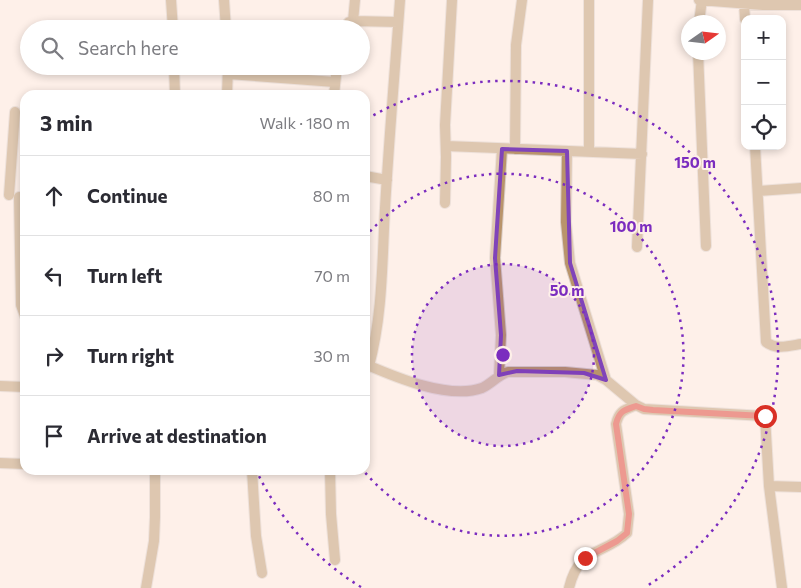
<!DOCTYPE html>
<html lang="en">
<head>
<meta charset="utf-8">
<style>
  body { margin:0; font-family:Commissioner,sans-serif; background:#f7f7f7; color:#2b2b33 }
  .controls { position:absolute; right:15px; top:15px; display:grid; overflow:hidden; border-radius:10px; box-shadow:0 2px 8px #0003 }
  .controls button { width:45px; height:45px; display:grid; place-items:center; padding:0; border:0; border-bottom:1px solid #e1e1e2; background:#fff; color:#2b2b33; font:25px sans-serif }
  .compass { position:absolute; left:681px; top:15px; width:45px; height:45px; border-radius:50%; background:#fff; box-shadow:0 2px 8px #0003; rotate:76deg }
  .stop { position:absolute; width:15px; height:15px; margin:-11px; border:4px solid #d93025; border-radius:50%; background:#fff }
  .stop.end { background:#d93025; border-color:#fff; box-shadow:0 1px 5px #0008 }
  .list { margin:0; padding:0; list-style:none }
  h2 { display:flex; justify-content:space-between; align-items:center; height:65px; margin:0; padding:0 20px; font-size:21px }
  h2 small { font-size:16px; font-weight:400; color:#7c7c81 }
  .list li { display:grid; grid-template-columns:32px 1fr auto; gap:15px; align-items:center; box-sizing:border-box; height:80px; padding:0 20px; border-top:1px solid #e1e1e2 }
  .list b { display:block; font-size:19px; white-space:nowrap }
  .list em { font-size:16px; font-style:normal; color:#7c7c81 }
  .icon { flex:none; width:28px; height:28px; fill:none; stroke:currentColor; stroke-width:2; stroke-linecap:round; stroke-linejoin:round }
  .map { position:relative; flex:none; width:801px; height:588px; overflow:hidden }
  .search { position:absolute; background:#fff; box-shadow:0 2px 8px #0003; left:20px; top:20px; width:350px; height:55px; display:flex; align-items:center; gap:12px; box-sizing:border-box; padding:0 18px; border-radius:28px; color:#7c7c81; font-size:19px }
  .panel { position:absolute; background:#fff; box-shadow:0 2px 8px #0003; left:20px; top:90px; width:350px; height:385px; border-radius:15px }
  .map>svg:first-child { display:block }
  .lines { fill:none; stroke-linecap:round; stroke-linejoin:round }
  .minor-casing { stroke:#dbcec8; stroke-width:12 }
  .minor { stroke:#b9946b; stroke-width:10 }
  .route { stroke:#d93025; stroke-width:6 }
  .marked { fill:none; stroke:#8044b9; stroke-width:4; stroke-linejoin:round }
  .ring { fill:none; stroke:#7b2cbf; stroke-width:2.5; stroke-dasharray:2.5 5 }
  .centre { fill:#7b2cbf; stroke:#fef0e9; stroke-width:2.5 }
  .ring-label { font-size:15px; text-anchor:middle; font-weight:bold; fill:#7b2cbf; stroke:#fef0e9; stroke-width:4; stroke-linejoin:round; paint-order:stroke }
</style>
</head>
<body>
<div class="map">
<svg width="801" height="588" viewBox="0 0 801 588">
  <rect width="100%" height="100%" fill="#fef0e9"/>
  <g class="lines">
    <!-- minor casing -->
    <g class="minor-casing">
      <path id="minor" d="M 171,0 L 173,29
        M 224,0 L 226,29
        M 699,0 L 763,5 L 801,5
        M 744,4 L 745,19
        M 353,21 L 355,0
        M 699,22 L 702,0
        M 343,29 L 349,22 L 353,21 L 398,22
        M 698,52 L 706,246
        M 174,66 L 175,95
        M 228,74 L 335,82
        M 227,95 L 228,66
        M 334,95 L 337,66
        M 446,146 L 642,154
        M 755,146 L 766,342 C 776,350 789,346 801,344
        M 515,149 L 516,45 L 522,0
        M 567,151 L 566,222 L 570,263 L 606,380
        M 589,152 L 589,0
        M 365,176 L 387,180
        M 758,191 L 801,188
        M 9,195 L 15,112
        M 19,197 L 21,305 L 25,316
        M 445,203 L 446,157 L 445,125 L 452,0
        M 637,247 L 648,0
        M 365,364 C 395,377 449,400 482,388 C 491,384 498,375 508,372 L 565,372 L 597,375 L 606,380 L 636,405 L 644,409 L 765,416 L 769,486 L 782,588
        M 369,366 C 383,314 382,261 385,208 C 389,139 395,69 400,0
        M 499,375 L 501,335 L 495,258 L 502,149
        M 0,386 L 25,387
        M 0,463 L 25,464
        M 252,470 L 256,536 L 262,573
        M 330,470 L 331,514 L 335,560
        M 769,486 L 801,487
        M 146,588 L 154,541 L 155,517 L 155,470
        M 569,588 C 579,546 603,556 627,533 L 629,514 L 616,424 C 619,411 624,410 636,405"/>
    </g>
    <!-- minor -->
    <use href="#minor" class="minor"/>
  </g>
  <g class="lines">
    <!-- route -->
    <path class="route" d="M 585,558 L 617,541 L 627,533 L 629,514 L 616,424 C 619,411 624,410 636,406 L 644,409 L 653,410 L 765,416"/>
  </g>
  <!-- marked area -->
  <path d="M0 0H801V588H0ZM 502,149 L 567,151 L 570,263 L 606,380 L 584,373 L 517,371 L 499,375 L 501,335 L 495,258 Z" fill="#fef0e9" fill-opacity=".55" fill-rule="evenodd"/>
  <path class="marked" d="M 502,149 L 567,151 L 570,263 L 606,380 L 584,373 L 517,371 L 499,375 L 501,335 L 495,258 Z"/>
  <!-- distance rings -->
  <circle cx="503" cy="355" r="91" fill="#7b2cbf" fill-opacity=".12"/>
  <g class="ring">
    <circle cx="503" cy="355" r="91"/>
    <path d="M365 237A181 181 0 1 1 363 470"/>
    <path d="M361 587A272 272 0 0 1 257 472M367 119A272 272 0 0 1 645 587"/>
  </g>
  <circle cx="503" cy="355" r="8" class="centre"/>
  <g class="ring-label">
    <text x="695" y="168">150 m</text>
    <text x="631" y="232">100 m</text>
    <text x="567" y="296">50 m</text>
  </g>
</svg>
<div class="controls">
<button>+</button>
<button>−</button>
<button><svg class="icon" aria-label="locate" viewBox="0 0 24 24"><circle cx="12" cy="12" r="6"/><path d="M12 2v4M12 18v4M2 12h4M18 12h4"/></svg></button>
</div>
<svg class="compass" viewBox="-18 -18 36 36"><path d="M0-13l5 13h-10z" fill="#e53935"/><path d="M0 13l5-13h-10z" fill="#7c7c81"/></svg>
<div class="stop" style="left:765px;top:416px"></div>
<div class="stop end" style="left:585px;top:558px"></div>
<div class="search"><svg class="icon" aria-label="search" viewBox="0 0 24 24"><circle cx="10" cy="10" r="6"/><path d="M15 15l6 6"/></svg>Search here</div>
<section class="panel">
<h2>3 min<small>Walk · 180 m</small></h2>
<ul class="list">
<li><svg class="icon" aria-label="ahead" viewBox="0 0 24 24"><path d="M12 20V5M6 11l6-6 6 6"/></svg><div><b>Continue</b></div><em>80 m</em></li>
<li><svg class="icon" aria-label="left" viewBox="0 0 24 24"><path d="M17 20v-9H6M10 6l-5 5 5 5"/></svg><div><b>Turn left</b></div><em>70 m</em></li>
<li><svg class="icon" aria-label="right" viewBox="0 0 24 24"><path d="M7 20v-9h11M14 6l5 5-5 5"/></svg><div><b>Turn right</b></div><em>30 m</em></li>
<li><svg class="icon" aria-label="arrive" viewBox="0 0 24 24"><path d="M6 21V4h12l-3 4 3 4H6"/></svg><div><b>Arrive at destination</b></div></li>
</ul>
</section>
</div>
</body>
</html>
